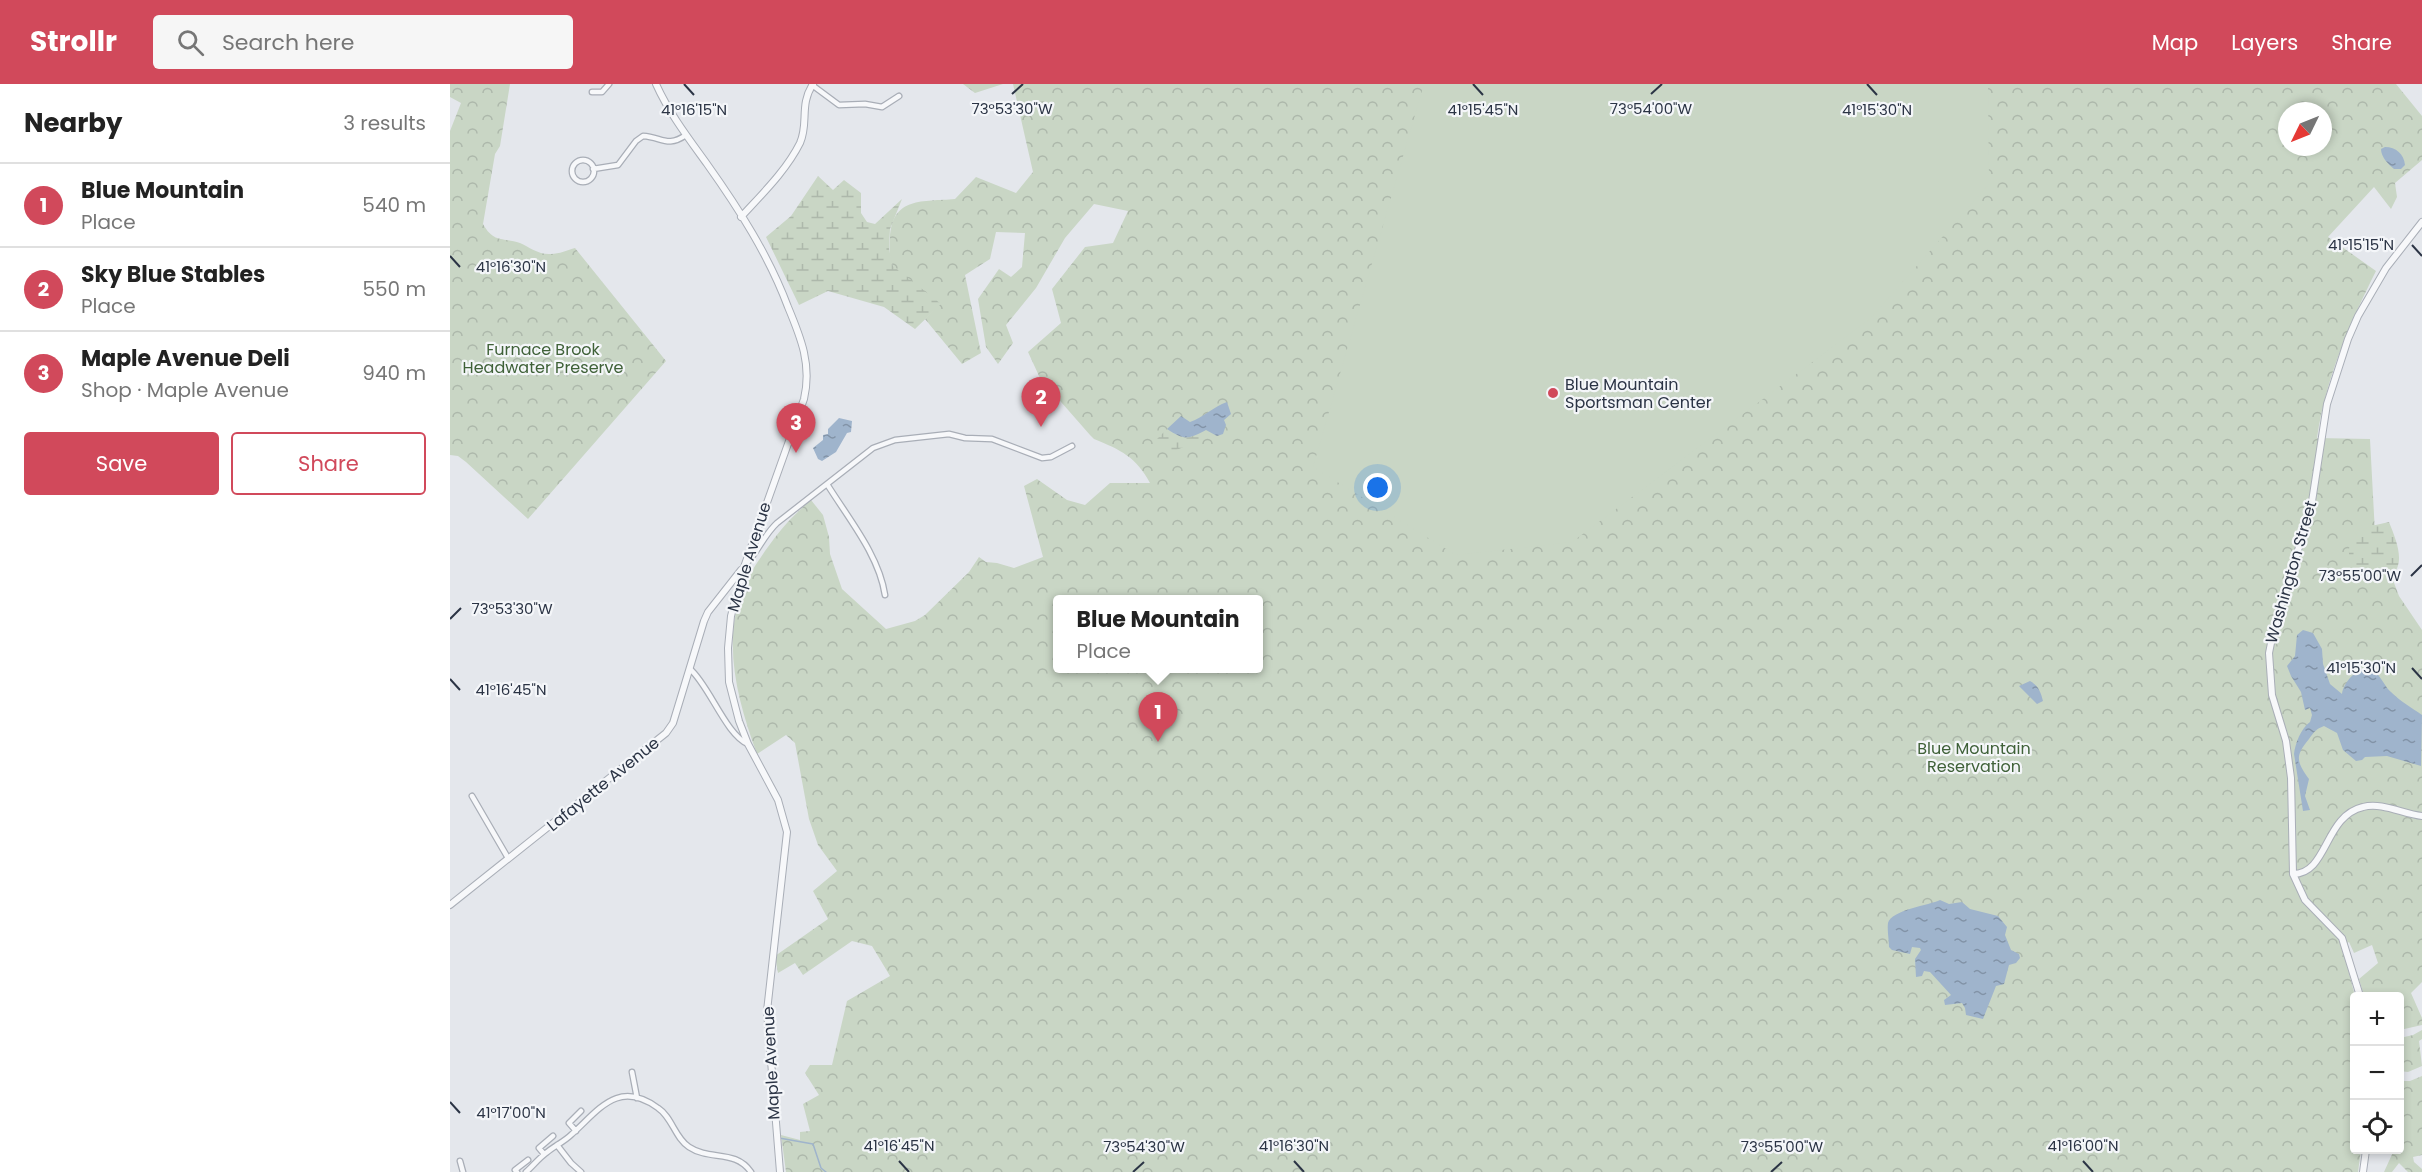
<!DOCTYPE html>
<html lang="en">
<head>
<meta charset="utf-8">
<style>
  body { margin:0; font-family:Poppins,sans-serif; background:#f6f6f6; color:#222 }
  .controls { position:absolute; right:18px; bottom:18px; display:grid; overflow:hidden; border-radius:6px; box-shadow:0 3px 9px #0003 }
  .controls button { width:54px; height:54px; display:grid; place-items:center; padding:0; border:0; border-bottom:2px solid #e0e0e0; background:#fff; color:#222; font:30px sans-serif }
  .compass { position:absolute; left:1828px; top:18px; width:54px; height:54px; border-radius:50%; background:#fff; box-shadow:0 3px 9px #0003; rotate:227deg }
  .you { position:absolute; left:928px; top:404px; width:21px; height:21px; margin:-15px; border:4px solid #fff; border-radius:50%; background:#1a73e8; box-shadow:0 0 0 9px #1a73e833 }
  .badge { display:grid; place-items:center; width:39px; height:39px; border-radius:50%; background:#d1495b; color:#fff; font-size:20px; font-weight:700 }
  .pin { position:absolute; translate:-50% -50px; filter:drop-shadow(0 2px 3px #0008) }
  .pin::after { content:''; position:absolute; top:32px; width:21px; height:18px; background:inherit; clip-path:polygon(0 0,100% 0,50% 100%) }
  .popup { position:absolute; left:603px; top:511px; width:210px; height:78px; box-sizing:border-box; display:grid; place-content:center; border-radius:6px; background:#fff; filter:drop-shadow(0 2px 4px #0005); font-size:20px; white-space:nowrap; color:#767676 }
  .popup b { font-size:22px; color:#222 }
  .popup::after { content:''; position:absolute; left:50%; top:100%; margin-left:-12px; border:12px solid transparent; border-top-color:#fff }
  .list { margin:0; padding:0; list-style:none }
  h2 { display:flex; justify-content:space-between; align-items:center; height:78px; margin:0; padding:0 24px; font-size:26px }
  h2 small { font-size:20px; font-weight:400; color:#767676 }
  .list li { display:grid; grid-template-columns:39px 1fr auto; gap:18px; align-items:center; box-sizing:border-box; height:84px; padding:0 24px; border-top:2px solid #e0e0e0 }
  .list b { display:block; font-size:22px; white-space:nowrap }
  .list p { margin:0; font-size:20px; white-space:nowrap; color:#767676 }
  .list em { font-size:20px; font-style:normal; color:#767676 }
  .actions { display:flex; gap:12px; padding:18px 24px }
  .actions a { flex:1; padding:14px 0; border:2px solid #d1495b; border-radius:6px; text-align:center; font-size:21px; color:#d1495b }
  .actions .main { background:#d1495b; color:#fff }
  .icon { flex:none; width:33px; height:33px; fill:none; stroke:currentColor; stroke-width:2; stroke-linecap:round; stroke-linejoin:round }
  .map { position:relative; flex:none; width:1972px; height:1088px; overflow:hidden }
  header { display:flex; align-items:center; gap:36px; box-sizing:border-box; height:84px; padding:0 30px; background:#d1495b; color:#fff }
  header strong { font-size:28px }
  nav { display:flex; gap:33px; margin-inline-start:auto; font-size:21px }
  .search { width:420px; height:54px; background:#f6f6f6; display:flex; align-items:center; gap:15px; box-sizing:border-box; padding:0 21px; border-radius:6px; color:#767676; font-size:22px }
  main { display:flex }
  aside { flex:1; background:#fff }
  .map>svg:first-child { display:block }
  .forest { fill:url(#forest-crowns); fill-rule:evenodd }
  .wetland { fill:url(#wetland-marsh) }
  .pitch { fill:#c9d6c5 }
  .water { fill:url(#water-ripples) }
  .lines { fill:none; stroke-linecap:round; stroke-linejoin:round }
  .stream { stroke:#9fb4cc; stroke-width:1.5 }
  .minor-casing { stroke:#a9aeb7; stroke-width:7 }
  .tertiary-casing { stroke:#a9aeb7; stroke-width:8 }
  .minor { stroke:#f7f8fa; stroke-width:4.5 }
  .tertiary { stroke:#f7f8fa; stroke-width:6 }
  .ticks { fill:none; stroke:#2b3445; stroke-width:2 }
  .poi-dot { fill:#d1495b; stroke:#f4f6f9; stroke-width:2 }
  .labels { text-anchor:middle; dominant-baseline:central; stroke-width:4.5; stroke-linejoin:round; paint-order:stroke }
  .park-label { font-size:16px; fill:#3f6138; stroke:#f4f6f9 }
  .poi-label { font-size:16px; fill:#2b3445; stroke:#f4f6f9; text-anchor:start }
  .street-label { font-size:16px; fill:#2b3445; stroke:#f4f6f9 }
  .ticks-label { font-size:15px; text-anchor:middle; fill:#2b3445; stroke:#f4f6f9; stroke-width:4.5; stroke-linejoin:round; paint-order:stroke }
</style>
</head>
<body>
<header>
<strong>Strollr</strong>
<div class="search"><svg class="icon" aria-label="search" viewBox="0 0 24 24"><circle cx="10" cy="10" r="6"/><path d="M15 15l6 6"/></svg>Search here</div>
<nav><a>Map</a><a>Layers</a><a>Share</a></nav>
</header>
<main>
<aside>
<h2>Nearby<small>3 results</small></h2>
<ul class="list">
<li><span class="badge">1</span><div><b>Blue Mountain</b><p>Place</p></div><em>540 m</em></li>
<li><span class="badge">2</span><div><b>Sky Blue Stables</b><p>Place</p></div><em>550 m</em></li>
<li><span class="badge">3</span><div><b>Maple Avenue Deli</b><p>Shop · Maple Avenue</p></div><em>940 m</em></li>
</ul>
<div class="actions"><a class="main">Save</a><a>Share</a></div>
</aside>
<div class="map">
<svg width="1972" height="1088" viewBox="0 0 1972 1088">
  <defs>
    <pattern id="forest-crowns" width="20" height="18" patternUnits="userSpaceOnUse" patternTransform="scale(1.5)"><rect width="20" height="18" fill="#c9d6c5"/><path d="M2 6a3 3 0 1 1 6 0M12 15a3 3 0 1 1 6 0" fill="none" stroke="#adb8ab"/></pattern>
    <pattern id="wetland-marsh" width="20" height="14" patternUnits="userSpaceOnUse" patternTransform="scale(1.5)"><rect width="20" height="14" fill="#c9d6c5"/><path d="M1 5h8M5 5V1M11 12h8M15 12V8" fill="none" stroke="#adb8ab"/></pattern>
    <pattern id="water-ripples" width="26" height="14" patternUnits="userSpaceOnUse" patternTransform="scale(1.5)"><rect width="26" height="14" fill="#9fb4cc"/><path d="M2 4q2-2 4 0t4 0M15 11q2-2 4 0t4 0" fill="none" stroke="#8293a7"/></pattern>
  </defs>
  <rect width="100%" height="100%" fill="#e4e7ec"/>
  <!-- forest -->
  <path class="forest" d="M 0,0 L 60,0 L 50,62 L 45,70 L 33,140 C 44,160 54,153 70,159 C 79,163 89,171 101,170 C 109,170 118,166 125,164 L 216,277 L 78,435 L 16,378 L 8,372 L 0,371 L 0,47 L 11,19 L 0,13 Z
    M 513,0 L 553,0 L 525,9 Z
    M 563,0 L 1946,0 L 1972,32 L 1972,76 L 1945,99 L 1947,113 L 1941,125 L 1924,103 L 1878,153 L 1926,187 C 1899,241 1876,294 1867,354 L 1920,355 L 1927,487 L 1941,491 L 1949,512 L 1972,546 L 1972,898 L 1961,909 L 1972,934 L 1972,941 L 1950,946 L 1950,912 L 1914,912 L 1909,895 L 1928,879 L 1922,861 L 1904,869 L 1899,858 L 1892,862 L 1905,912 L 1904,1066 L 1911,1066 L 1908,1088 L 336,1088 L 331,1051 L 350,1056 L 350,1048 L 360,1047 L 353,1020 L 369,1011 L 355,989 L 360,981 L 382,981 L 397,917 L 440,892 L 422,862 L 402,857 L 353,891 L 345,879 L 328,889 L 325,872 L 378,835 L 363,807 L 387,787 L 368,761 L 359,735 L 345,659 L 336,651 L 307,670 C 288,618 272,561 292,507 C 297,493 307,479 315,467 C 331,445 341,433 361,416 L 373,431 L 379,453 L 380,470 L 392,505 L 436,545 L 465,537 L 475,531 L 519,488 L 529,473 L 536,478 L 547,479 L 564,484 L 593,473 L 574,402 L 587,395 L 617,416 L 635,421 L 660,399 L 700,399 C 686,373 671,366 644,355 L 640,351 L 590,294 L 578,268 L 611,239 L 602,205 L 635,163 L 663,159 L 678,127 L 644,120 L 615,154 L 586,204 L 556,241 L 563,259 L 548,280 L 536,263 L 528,215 L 549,185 L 561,193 L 572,183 L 575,149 L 546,148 L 540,175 L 515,191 L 531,269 L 512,280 L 475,235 L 490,220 C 481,212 448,190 443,182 C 439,174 439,163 440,154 C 442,112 473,118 505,115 L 526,93 L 566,109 L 583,88 ZM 1837,27 L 1873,27 L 1873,63 L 1837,63 ZM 608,516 L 808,516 L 808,584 L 608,584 Z
    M 1972,946 L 1972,955 L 1969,957 L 1972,982 L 1958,988 L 1950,987 L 1950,954 L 1963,951 Z
    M 1972,992 L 1972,1071 L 1963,1073 L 1964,1078 L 1972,1085 L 1972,1088 L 1958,1088 L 1949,1079 L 1942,1088 L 1934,1088 L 1944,1066 L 1950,1066 L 1950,1022 L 1953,997 L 1960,997 Z"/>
  <!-- wetland -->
  <path class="wetland" d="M 368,92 L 383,106 L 394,96 L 411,109 L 411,129 L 417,138 L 425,140 L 452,115 L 440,145 L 439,165 L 443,182 L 491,220 L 465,245 L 434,223 L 378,207 L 349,221 L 316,153 L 341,132 Z
    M 717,345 C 734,356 737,356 756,346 L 759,349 L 744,359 L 721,368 L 705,357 Z
    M 1939,438 C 1950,465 1961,495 1919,498 C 1898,483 1892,467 1908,445 Z"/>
  <!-- pitch -->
  <path class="pitch" d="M 974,0 L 1538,0 L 1539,100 L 1420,235 L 1122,458 L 1006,471 L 863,383 Z"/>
  <!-- water -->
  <path class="water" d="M 1935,63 C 1946,63 1954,70 1955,81 L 1951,85 L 1944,85 C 1938,80 1931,73 1931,65 Z
    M 777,318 L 781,330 L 774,336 L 776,341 L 773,350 L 767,352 L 756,346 C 737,356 734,356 717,345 L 731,332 L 740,338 C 754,333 763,323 777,318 Z
    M 389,334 L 402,337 L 401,348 L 397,349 L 386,368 L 372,377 L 368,375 L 363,364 L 373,356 L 373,351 L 378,350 L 378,345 Z
    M 1853,546 L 1863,549 L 1872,565 L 1873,580 L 1880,600 L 1892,610 C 1894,596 1912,577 1926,589 C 1932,594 1935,603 1941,608 C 1950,617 1962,624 1972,631 L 1971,682 L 1937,672 L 1915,673 L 1912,676 L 1906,677 L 1893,666 L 1887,649 L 1874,642 C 1866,645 1864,648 1859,655 C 1845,672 1846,677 1859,695 L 1855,712 L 1860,726 L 1853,727 L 1844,670 C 1845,660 1851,644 1860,638 L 1862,631 L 1860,624 L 1855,626 L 1851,608 L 1841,592 L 1837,582 L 1845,572 L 1847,551 Z
    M 1580,597 C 1588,601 1591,608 1593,617 L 1587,620 L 1569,602 Z
    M 1490,816 L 1499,820 L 1512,818 L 1520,825 L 1548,832 L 1557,843 L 1555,851 L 1561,866 L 1569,870 L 1570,874 L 1566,879 L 1559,881 L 1554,900 L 1546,902 L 1533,935 L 1516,931 L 1515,924 L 1512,919 L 1495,921 L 1494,916 L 1501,911 L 1480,888 L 1474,887 L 1472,892 L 1466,893 L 1465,875 L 1471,866 L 1470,864 L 1462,863 L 1460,870 L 1442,866 L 1439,863 C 1439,856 1437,846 1438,839 C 1441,826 1480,821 1490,816 Z"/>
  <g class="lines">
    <!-- stream -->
    <path class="stream" d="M 329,1054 L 363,1060 L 371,1084 L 376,1088"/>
    <!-- minor casing -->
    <g class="minor-casing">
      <path id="minor" d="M 362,1 L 389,21 L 415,20 L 432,23 L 449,12
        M 142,8 L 152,8 L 159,0
        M122 87a11 11 0 1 1 22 0a11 11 0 1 1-22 0Z
        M 143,85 L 168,81 L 186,57 L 193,52 C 212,53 217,64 236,51
        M 377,400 C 398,434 429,471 435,511
        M 297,479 C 309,466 314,451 327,439 L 423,364 L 445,356 L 499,350 L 515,354 L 542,355 L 592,374 L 601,373 L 622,362
        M 240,585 C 259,601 276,651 298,660
        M 22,712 L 58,774
        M 182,988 L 187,1014
        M 126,1047 L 119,1039 L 131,1027
        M 107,1061 L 121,1079 L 131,1088
        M 94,1070 L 89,1064 L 103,1052
        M 10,1077 L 13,1088
        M 67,1088 L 65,1086 L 78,1076
        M 76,1088 C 83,1082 88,1075 96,1069 C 104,1062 114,1058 122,1050 C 149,1026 168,995 208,1024 C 222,1033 225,1054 239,1063 C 260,1077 285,1065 301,1088"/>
    </g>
    <!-- tertiary casing -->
    <g class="tertiary-casing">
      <path id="tertiary" d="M 206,0 C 219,29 239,55 257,80 C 289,125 319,172 338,223 C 351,254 362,281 354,315 L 294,483 L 281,532 L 278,564 L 279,598 L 289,637 L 298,660 L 328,716 L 337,748 L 317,927 L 330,1088
        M 291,133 C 312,110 336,87 350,59 C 359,39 349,21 363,0
        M 1843,790 C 1878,790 1874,732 1913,723 C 1932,718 1953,730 1972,732
        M 0,821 L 216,649 L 223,639 L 254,537 L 258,528 L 291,486
        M 1910,912 L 1892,854 L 1855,816 L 1843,790 L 1841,694 L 1836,657 L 1822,611 L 1819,569 L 1824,544 L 1861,424 L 1877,320 L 1898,255 L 1908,232 L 1936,184 L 1972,138
        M 1913,1088 L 1916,1066"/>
    </g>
    <!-- minor -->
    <use href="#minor" class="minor"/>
    <!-- tertiary -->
    <use href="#tertiary" class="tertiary"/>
  </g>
  <!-- ticks -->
  <path class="ticks" d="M 234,0 L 244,11M 1023,0 L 1033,11M 1417,0 L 1427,11M 562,10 L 573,0M 1201,10 L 1212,0M 1962,161 L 1972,172M 0,172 L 10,183M 1961,492 L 1972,481M 0,535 L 11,524M 1962,584 L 1972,595M 0,595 L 10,606M 0,1018 L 10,1029M 449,1077 L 459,1088M 844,1077 L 854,1088M 1633,1077 L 1643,1088M 683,1088 L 694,1078M 1321,1088 L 1332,1078"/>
  <!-- markers -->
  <circle class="poi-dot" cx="1103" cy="309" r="6"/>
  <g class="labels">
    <!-- park labels -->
    <g class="park-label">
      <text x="93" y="265">Furnace Brook<tspan x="93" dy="18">Headwater Preserve</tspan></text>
      <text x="1524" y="664">Blue Mountain<tspan x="1524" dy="18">Reservation</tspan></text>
    </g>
    <!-- poi labels -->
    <g class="poi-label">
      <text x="1115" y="300">Blue Mountain<tspan x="1115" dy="18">Sportsman Center</tspan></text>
    </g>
    <!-- street labels -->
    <g class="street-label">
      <text transform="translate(299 473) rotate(-73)">Maple Avenue</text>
      <text transform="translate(1841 488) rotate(-74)">Washington Street</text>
      <text transform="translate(153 700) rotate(-39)">Lafayette Avenue</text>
      <text transform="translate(321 979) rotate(-93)">Maple Avenue</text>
    </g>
  </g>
  <g class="ticks-label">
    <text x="562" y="30">73°53'30"W</text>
    <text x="1201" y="30">73°54'00"W</text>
    <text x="244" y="31">41°16'15"N</text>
    <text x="1033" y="31">41°15'45"N</text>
    <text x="1427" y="31">41°15'30"N</text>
    <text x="1911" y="166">41°15'15"N</text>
    <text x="61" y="188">41°16'30"N</text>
    <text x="1910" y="497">73°55'00"W</text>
    <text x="62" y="530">73°53'30"W</text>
    <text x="1911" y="589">41°15'30"N</text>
    <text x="61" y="611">41°16'45"N</text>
    <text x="61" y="1034">41°17'00"N</text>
    <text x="449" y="1067">41°16'45"N</text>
    <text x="844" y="1067">41°16'30"N</text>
    <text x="1633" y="1067">41°16'00"N</text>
    <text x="694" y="1068">73°54'30"W</text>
    <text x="1332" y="1068">73°55'00"W</text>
  </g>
</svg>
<div class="controls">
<button>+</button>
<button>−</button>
<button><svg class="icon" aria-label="locate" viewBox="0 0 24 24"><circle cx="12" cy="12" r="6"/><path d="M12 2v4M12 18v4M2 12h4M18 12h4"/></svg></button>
</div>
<svg class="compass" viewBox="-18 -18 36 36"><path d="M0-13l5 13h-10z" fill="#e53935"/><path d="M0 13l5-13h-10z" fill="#767676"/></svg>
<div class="you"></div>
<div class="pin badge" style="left:708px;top:658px">1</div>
<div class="popup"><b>Blue Mountain</b>Place</div>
<div class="pin badge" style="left:591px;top:343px">2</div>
<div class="pin badge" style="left:346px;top:369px">3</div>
</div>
</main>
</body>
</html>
